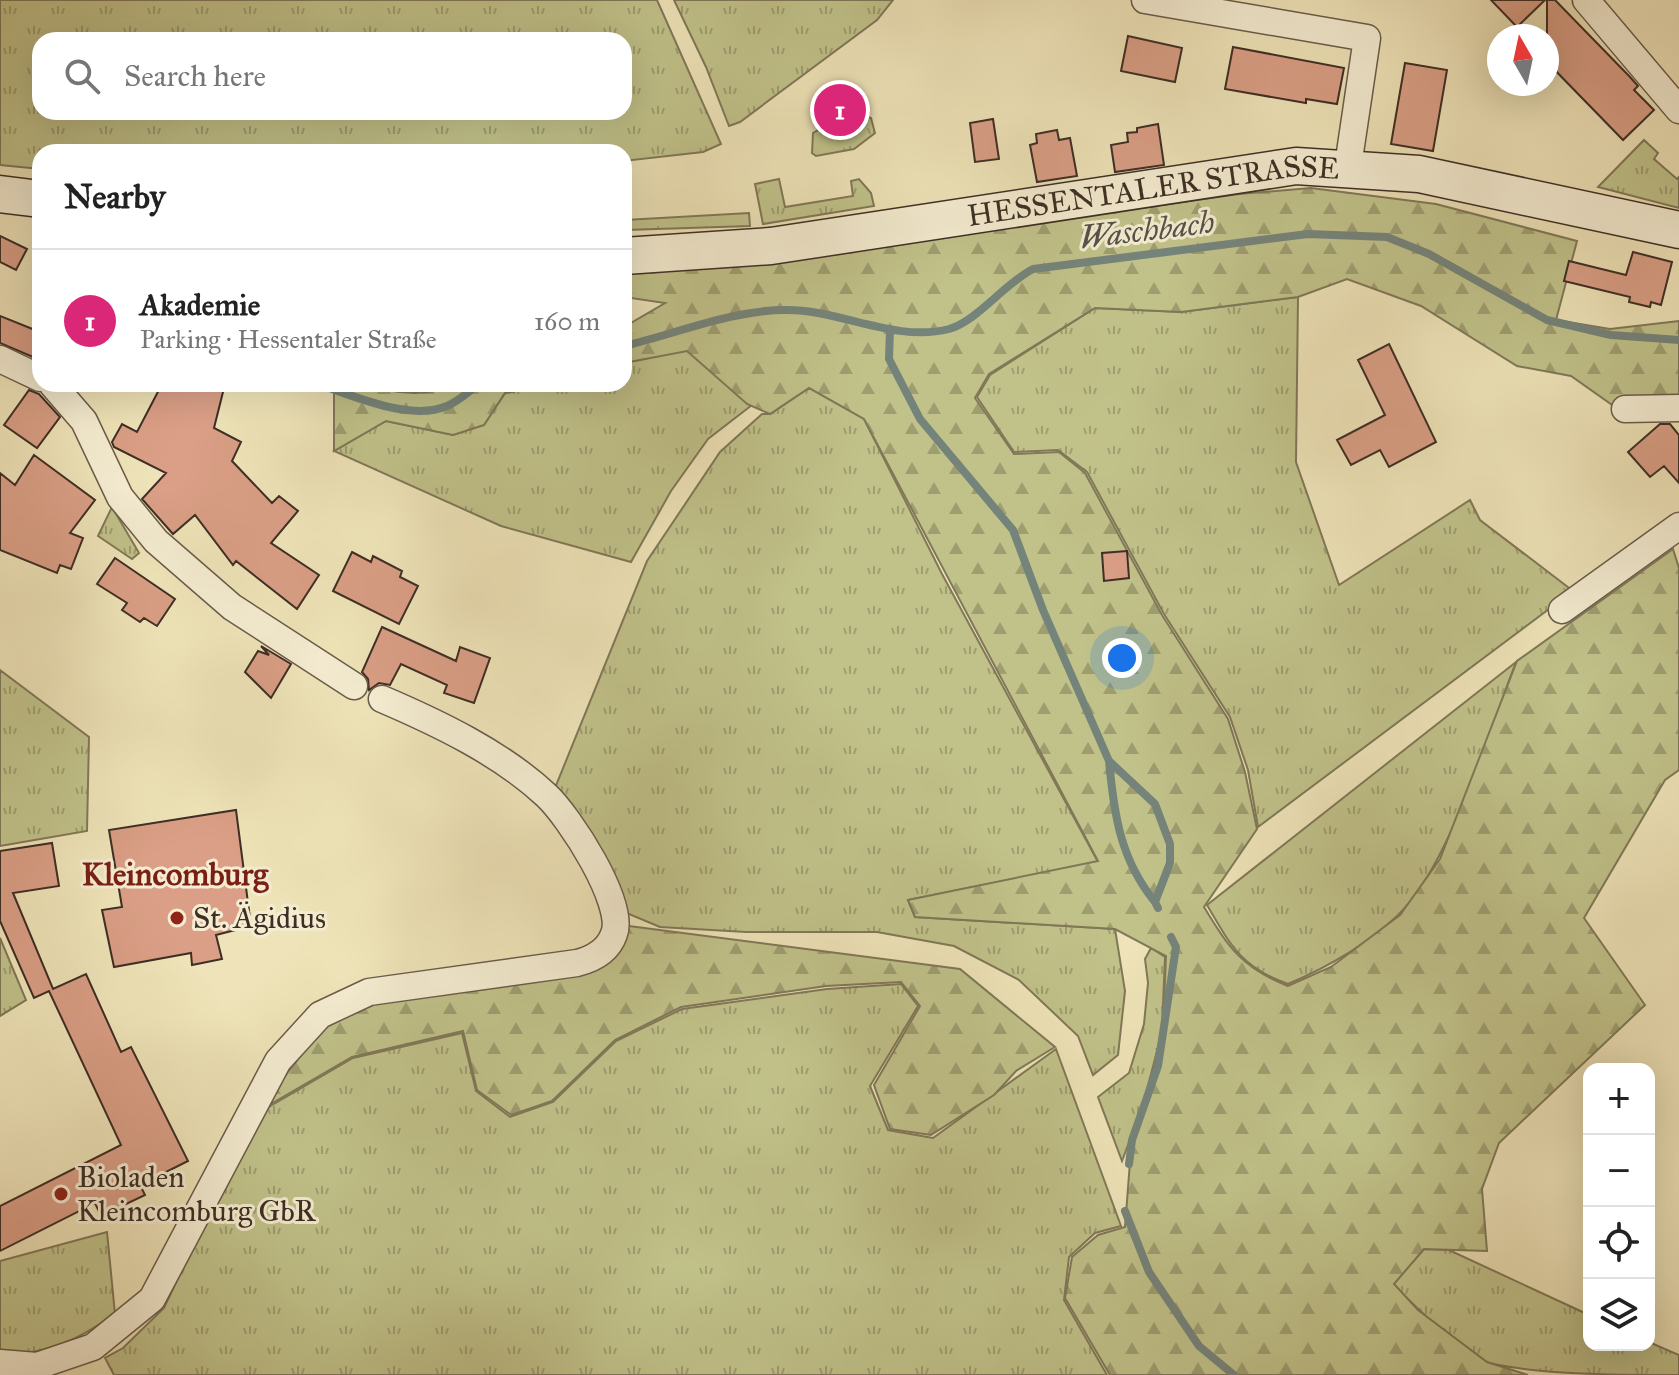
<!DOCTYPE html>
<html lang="en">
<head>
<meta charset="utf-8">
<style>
  body { margin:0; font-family:"IM FELL Great Primer",serif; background:#f2f2f2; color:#222 }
  .controls { position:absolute; right:24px; bottom:24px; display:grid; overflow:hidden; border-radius:16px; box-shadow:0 8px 32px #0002 }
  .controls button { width:72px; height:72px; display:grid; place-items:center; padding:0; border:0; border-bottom:2px solid #e0e0e0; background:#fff; color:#222; font:40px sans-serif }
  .compass { position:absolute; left:1487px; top:24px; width:72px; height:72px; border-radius:50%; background:#fff; box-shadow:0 8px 32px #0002; rotate:351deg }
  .you { position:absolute; left:1122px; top:658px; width:28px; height:28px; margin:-20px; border:6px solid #fff; border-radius:50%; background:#1a73e8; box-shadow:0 0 0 12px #1a73e833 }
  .badge { display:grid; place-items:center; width:52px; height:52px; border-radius:50%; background:#db2777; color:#fff; font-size:26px; font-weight:700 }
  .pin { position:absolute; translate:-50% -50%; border:4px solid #fff; box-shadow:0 2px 8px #0006 }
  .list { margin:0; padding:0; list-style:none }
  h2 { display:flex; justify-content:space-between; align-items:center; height:104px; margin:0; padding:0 32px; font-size:34px }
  h2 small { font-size:26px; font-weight:400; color:#767676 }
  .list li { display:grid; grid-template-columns:52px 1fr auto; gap:24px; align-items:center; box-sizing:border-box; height:144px; padding:0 32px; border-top:2px solid #e0e0e0 }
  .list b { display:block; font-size:30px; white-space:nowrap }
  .list p { margin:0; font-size:26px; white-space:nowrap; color:#767676 }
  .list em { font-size:26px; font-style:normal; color:#767676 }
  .icon { flex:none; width:44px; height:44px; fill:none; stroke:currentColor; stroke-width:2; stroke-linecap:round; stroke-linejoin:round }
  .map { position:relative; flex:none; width:1679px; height:1375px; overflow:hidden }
  .search { position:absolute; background:#fff; box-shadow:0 8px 32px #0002; left:32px; top:32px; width:600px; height:88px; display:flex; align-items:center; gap:20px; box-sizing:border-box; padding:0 28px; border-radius:24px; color:#767676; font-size:30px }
  .panel { position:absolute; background:#fff; box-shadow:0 8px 32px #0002; left:32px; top:144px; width:600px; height:248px; border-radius:24px }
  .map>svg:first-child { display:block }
  .grass { fill:url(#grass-tufts); stroke:#807858; stroke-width:2; fill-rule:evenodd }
  .forest { fill:url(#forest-firs); stroke:#807858; stroke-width:2 }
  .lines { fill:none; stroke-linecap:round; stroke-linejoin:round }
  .stream { stroke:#75847b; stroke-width:8 }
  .building { fill:#da9f86; stroke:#3e2e25; stroke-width:2 }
  .street-casing { stroke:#6a5c4a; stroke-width:29 }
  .secondary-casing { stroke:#3e2e25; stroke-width:39 }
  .street { stroke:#f5edd2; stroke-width:26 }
  .secondary { stroke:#f5edd2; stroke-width:36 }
  .poi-dot { fill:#8f2418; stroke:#f5edd2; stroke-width:3 }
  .labels { text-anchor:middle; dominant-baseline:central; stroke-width:6; stroke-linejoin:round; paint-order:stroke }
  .street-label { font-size:30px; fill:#3e2e25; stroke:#f5edd2 }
  .poi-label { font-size:30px; fill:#3e2e25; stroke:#f5edd2; text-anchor:start }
  .water-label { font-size:32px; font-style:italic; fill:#555249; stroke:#f5edd2 }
  .neighbourhood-label { font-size:32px; font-weight:bold; fill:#7a1f14; stroke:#f5edd2 }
</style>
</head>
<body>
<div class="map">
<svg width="1679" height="1375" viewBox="0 0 1679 1375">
  <defs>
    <pattern id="grass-tufts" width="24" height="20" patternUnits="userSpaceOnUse" patternTransform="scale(2)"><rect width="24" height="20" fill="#c1c28a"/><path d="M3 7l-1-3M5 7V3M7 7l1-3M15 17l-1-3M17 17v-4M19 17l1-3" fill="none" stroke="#9e9e71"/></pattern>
    <pattern id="forest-firs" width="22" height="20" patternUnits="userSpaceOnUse" patternTransform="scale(2)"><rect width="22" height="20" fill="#c1c28a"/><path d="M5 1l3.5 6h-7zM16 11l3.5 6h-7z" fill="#9e9e71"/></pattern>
  </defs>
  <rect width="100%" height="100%" fill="#efe4b9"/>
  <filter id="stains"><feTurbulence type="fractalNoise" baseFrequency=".0025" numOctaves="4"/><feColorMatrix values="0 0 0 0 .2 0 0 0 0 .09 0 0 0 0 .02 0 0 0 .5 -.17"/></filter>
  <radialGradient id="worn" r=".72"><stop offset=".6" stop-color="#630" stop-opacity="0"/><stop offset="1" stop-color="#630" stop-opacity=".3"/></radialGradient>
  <!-- grass -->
  <path class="grass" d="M 0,0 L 657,0 L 721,144 L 703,152 L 624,161 L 624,152 L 40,152 L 40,169 L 0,165 ZM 624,40 L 624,112 L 40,112 L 40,40 Z
    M 674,0 L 893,0 L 877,20 L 740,122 L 729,126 L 706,67 Z
    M 851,111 L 871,118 L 875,133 L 854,149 L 816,156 L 812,153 L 813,133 Z
    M 1644,140 L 1658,153 L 1654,159 L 1677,179 L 1679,177 L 1679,208 L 1598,187 Z
    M 779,179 L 785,207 L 853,196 L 851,181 L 859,179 L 871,193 L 874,206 L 763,224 L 755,184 Z
    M 624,213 L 625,220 L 749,213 L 750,226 L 626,230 Z
    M 1298,297 L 1296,462 L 1339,585 L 1470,500 L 1480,520 L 1573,591 L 1258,827 L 1248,770 L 1230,717 L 1164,614 L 1087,472 L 1058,450 L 1014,452 L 977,397 L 990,375 L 1095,308 L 1181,312 Z
    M 687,350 L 752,405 L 708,439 L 671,491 L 631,562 L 501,526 L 334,451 L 386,421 L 453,435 L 484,425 L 505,393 L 554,384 L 624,384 L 624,363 Z
    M 809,388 L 864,419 L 942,574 L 1098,862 L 908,900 L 915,917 L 1115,929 L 1125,991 L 1118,1055 L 1093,1075 L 1078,1036 L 1019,980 L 954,946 L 877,932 L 746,932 L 660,927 L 624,912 L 555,788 L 647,561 L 720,452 L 762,414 L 770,414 Z
    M 112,507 L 139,553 L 132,559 L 98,536 Z
    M 1516,662 C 1489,731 1449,868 1397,916 C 1365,946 1328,967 1288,984 C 1241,967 1231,946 1207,905 Z
    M 0,670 L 89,737 L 87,831 L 0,846 Z
    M 0,938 L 26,1000 L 0,1016 Z
    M 1151,948 L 1165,957 L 1162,1029 L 1148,1091 L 1122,1161 L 1098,1097 L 1129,1073 L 1144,1024 L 1148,983 L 1145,959 Z
    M 901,984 L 918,1006 L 870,1086 L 888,1130 L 933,1138 L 1056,1049 L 1121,1226 L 1095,1233 L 1069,1257 L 1064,1300 L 1107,1375 L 114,1375 L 105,1358 L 123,1348 L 164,1308 L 255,1115 L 353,1058 L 462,1033 L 476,1091 L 510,1117 L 553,1102 L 616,1041 L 682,1009 L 827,989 Z
    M 107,1232 L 115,1314 C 80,1338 45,1358 0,1352 L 0,1261 Z
    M 1424,1249 L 1449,1250 L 1589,1315 L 1589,1345 L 1649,1345 L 1649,1342 L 1679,1355 L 1679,1375 C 1622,1375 1541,1375 1489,1363 C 1460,1350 1416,1308 1393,1284 Z"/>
  <!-- forest -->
  <path class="forest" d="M 1311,188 L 1436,204 L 1577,241 L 1556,320 L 1610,329 L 1679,321 L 1679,406 L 1615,407 L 1571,376 L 1517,366 L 1421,306 L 1347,279 L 1298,297 L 1181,312 L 1095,308 L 989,374 L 975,398 L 1014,454 L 1059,452 L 1085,473 L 1162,615 L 1228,719 L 1245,772 L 1257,829 L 1204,907 C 1229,948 1242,968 1288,986 L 1331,967 L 1400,915 L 1440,859 L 1517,661 L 1673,549 L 1679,568 L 1679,770 L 1665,780 L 1584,918 L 1645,1005 L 1499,1143 L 1482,1189 L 1487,1251 L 1424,1249 L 1394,1284 L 1418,1310 L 1487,1362 L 1528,1375 L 1110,1375 L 1065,1298 L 1072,1257 L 1098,1235 L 1125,1227 L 1131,1149 L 1163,1029 L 1166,956 L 1115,929 L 915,917 L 908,900 L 1098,861 L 864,419 L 809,388 L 770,414 L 747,404 L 687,351 L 624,363 L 624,327 L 665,303 L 624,297 L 624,270 L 886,244 L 1239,194 Z
    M 334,384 C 372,384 418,404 453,384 L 554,384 L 505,393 L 484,425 L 453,435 L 386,421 L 334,451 Z
    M 621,925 L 960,969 L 1055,1047 L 1016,1071 L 994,1095 L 931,1135 L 890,1129 L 874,1085 L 920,1006 L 901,982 L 826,986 L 681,1007 L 615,1040 L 552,1101 L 511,1115 L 477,1090 L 463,1031 L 352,1057 L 257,1112 L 327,1022 L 379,999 L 583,971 Z"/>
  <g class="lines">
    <!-- stream -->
    <path class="stream" d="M 890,329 L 889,359 L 920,419 L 1013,530 L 1043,610 L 1109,761 L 1155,804 L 1170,844 L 1170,863 L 1155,902 L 1158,908
      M 624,346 C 676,334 732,310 785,310 C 839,309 895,343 949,329 C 977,321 1004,284 1033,269 L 1308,234 L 1387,237 L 1429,254 L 1547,320 L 1611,335 L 1679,340
      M 317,384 C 353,395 409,422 447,406 C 458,402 469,391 479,384
      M 1109,761 C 1114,814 1120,859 1155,902
      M 1129,1164 L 1132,1140 L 1158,1066 L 1176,947 L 1171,937
      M 1125,1211 L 1149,1272 L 1199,1346 L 1234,1375"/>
  </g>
  <!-- building -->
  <path class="building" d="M 1491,0 L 1545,0 L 1517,27 Z
    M 1547,0 L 1555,0 L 1630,77 L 1638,86 L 1634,90 L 1654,110 L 1623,140 L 1547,62 Z
    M 1128,36 L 1182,48 L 1175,82 L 1121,71 Z
    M 1233,47 L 1344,68 L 1337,104 L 1306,99 L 1306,103 L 1225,89 Z
    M 1405,63 L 1447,70 L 1433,151 L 1391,144 Z
    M 993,119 L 999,159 L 975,162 L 970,123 Z
    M 1158,124 L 1164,165 L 1115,172 L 1111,145 L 1128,142 L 1127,133 L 1137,132 L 1137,128 Z
    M 1057,130 L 1059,140 L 1070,138 L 1077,176 L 1037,182 L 1030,145 L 1037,143 L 1036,134 Z
    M 0,236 L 27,249 L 16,270 L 0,262 Z
    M 1633,252 L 1672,262 L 1661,305 L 1651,302 L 1650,307 L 1629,302 L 1630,297 L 1564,281 L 1569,261 L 1626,275 Z
    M 0,316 L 40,332 L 40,360 L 0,343 Z
    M 1389,344 L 1436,442 L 1389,467 L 1380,450 L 1351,465 L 1337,440 L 1385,415 L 1358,360 Z
    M 162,384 L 225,384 L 214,428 L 241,442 L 232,461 L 272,503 L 279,496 L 298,511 L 271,543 L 319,575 L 297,609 L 236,561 L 233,565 L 195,515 L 173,534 L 142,499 L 166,473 L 114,447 L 112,442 L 122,424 L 137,432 Z
    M 29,390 L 39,394 L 60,417 L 37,448 L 4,425 Z
    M 1660,424 L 1670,424 L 1679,435 L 1679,483 L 1664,466 L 1650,477 L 1628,452 Z
    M 34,455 L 95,500 L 70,533 L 83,538 L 71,569 L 60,565 L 57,573 L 0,550 L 0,473 L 15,485 Z
    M 1127,551 L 1129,578 L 1104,581 L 1102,553 Z
    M 352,552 L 371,562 L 373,556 L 402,571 L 400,577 L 418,586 L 399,624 L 333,591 Z
    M 115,558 L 175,599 L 157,626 L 144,618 L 140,622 L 122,610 L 127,603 L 97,584 Z
    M 382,627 L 456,661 L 460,647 L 490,658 L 474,703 L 444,693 L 447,685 L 401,664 L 390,685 L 379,683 L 369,690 L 368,679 L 362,672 Z
    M 261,646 L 291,664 L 271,698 L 245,672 L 258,651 L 269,655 Z
    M 236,810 L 251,926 L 216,935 L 222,959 L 192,965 L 191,953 L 114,967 L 102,910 L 122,907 L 109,830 Z
    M 52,843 L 59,886 L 13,893 L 53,989 L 86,974 L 121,1052 L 131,1047 L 188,1161 L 140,1185 L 145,1195 L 101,1216 L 95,1203 L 0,1251 L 0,1206 L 121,1145 L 49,991 L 34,998 L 0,921 L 0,851 Z"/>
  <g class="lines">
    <!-- street casing -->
    <g class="street-casing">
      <path id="street" d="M 1145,0 L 1367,38 L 1348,166
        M 1586,0 L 1679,110
        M 0,359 L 40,378
        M 52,384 L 84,421 L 120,497 L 156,541 L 232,607 L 354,686
        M 1625,409 L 1679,408
        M 1562,610 L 1679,526
        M 0,1363 L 37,1366 L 93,1347 L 152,1299 L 278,1061 L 320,1015 L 369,992 L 577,963 C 593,959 608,951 614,934 C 626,904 569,816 546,795 C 501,753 438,723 382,699"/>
    </g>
    <!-- secondary casing -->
    <g class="secondary-casing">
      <g id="secondary">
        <path d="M 0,194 L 40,199"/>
        <path id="s1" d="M 624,256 L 771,246 L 1296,166 L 1419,174 L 1679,230"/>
      </g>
    </g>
    <!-- street -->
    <use href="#street" class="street"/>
    <!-- secondary -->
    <use href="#secondary" class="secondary"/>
  </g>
  <!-- markers -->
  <g class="poi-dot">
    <circle cx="177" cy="918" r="8"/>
    <circle cx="61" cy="1194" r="8"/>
  </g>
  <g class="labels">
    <!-- street labels -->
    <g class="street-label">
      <text stroke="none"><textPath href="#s1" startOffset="534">HESSENTALER STRASSE</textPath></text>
    </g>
    <!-- poi labels -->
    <g class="poi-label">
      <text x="193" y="918">St. Ägidius</text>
      <text x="77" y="1177">Bioladen<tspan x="77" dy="34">Kleincomburg GbR</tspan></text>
    </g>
    <!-- water labels -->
    <g class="water-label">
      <text transform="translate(1147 230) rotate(-7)">Waschbach</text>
    </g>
    <!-- neighbourhood labels -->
    <g class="neighbourhood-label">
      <text x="175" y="874">Kleincomburg</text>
    </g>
  </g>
  <rect width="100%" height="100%" filter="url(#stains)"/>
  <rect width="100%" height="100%" fill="url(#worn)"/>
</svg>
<div class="controls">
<button>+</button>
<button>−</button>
<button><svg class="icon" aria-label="locate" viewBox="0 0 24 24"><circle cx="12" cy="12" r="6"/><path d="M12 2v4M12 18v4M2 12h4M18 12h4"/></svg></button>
<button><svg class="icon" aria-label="layers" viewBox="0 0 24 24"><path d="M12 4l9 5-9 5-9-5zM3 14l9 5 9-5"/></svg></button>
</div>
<svg class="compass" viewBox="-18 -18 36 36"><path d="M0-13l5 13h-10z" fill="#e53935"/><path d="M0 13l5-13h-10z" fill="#767676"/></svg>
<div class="you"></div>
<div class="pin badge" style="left:840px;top:110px">1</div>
<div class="search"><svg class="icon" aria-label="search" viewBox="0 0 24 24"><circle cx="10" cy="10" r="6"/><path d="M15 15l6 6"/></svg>Search here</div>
<section class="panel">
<h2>Nearby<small></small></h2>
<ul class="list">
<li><span class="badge">1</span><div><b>Akademie</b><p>Parking · Hessentaler Straße</p></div><em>160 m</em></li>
</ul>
</section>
</div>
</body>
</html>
